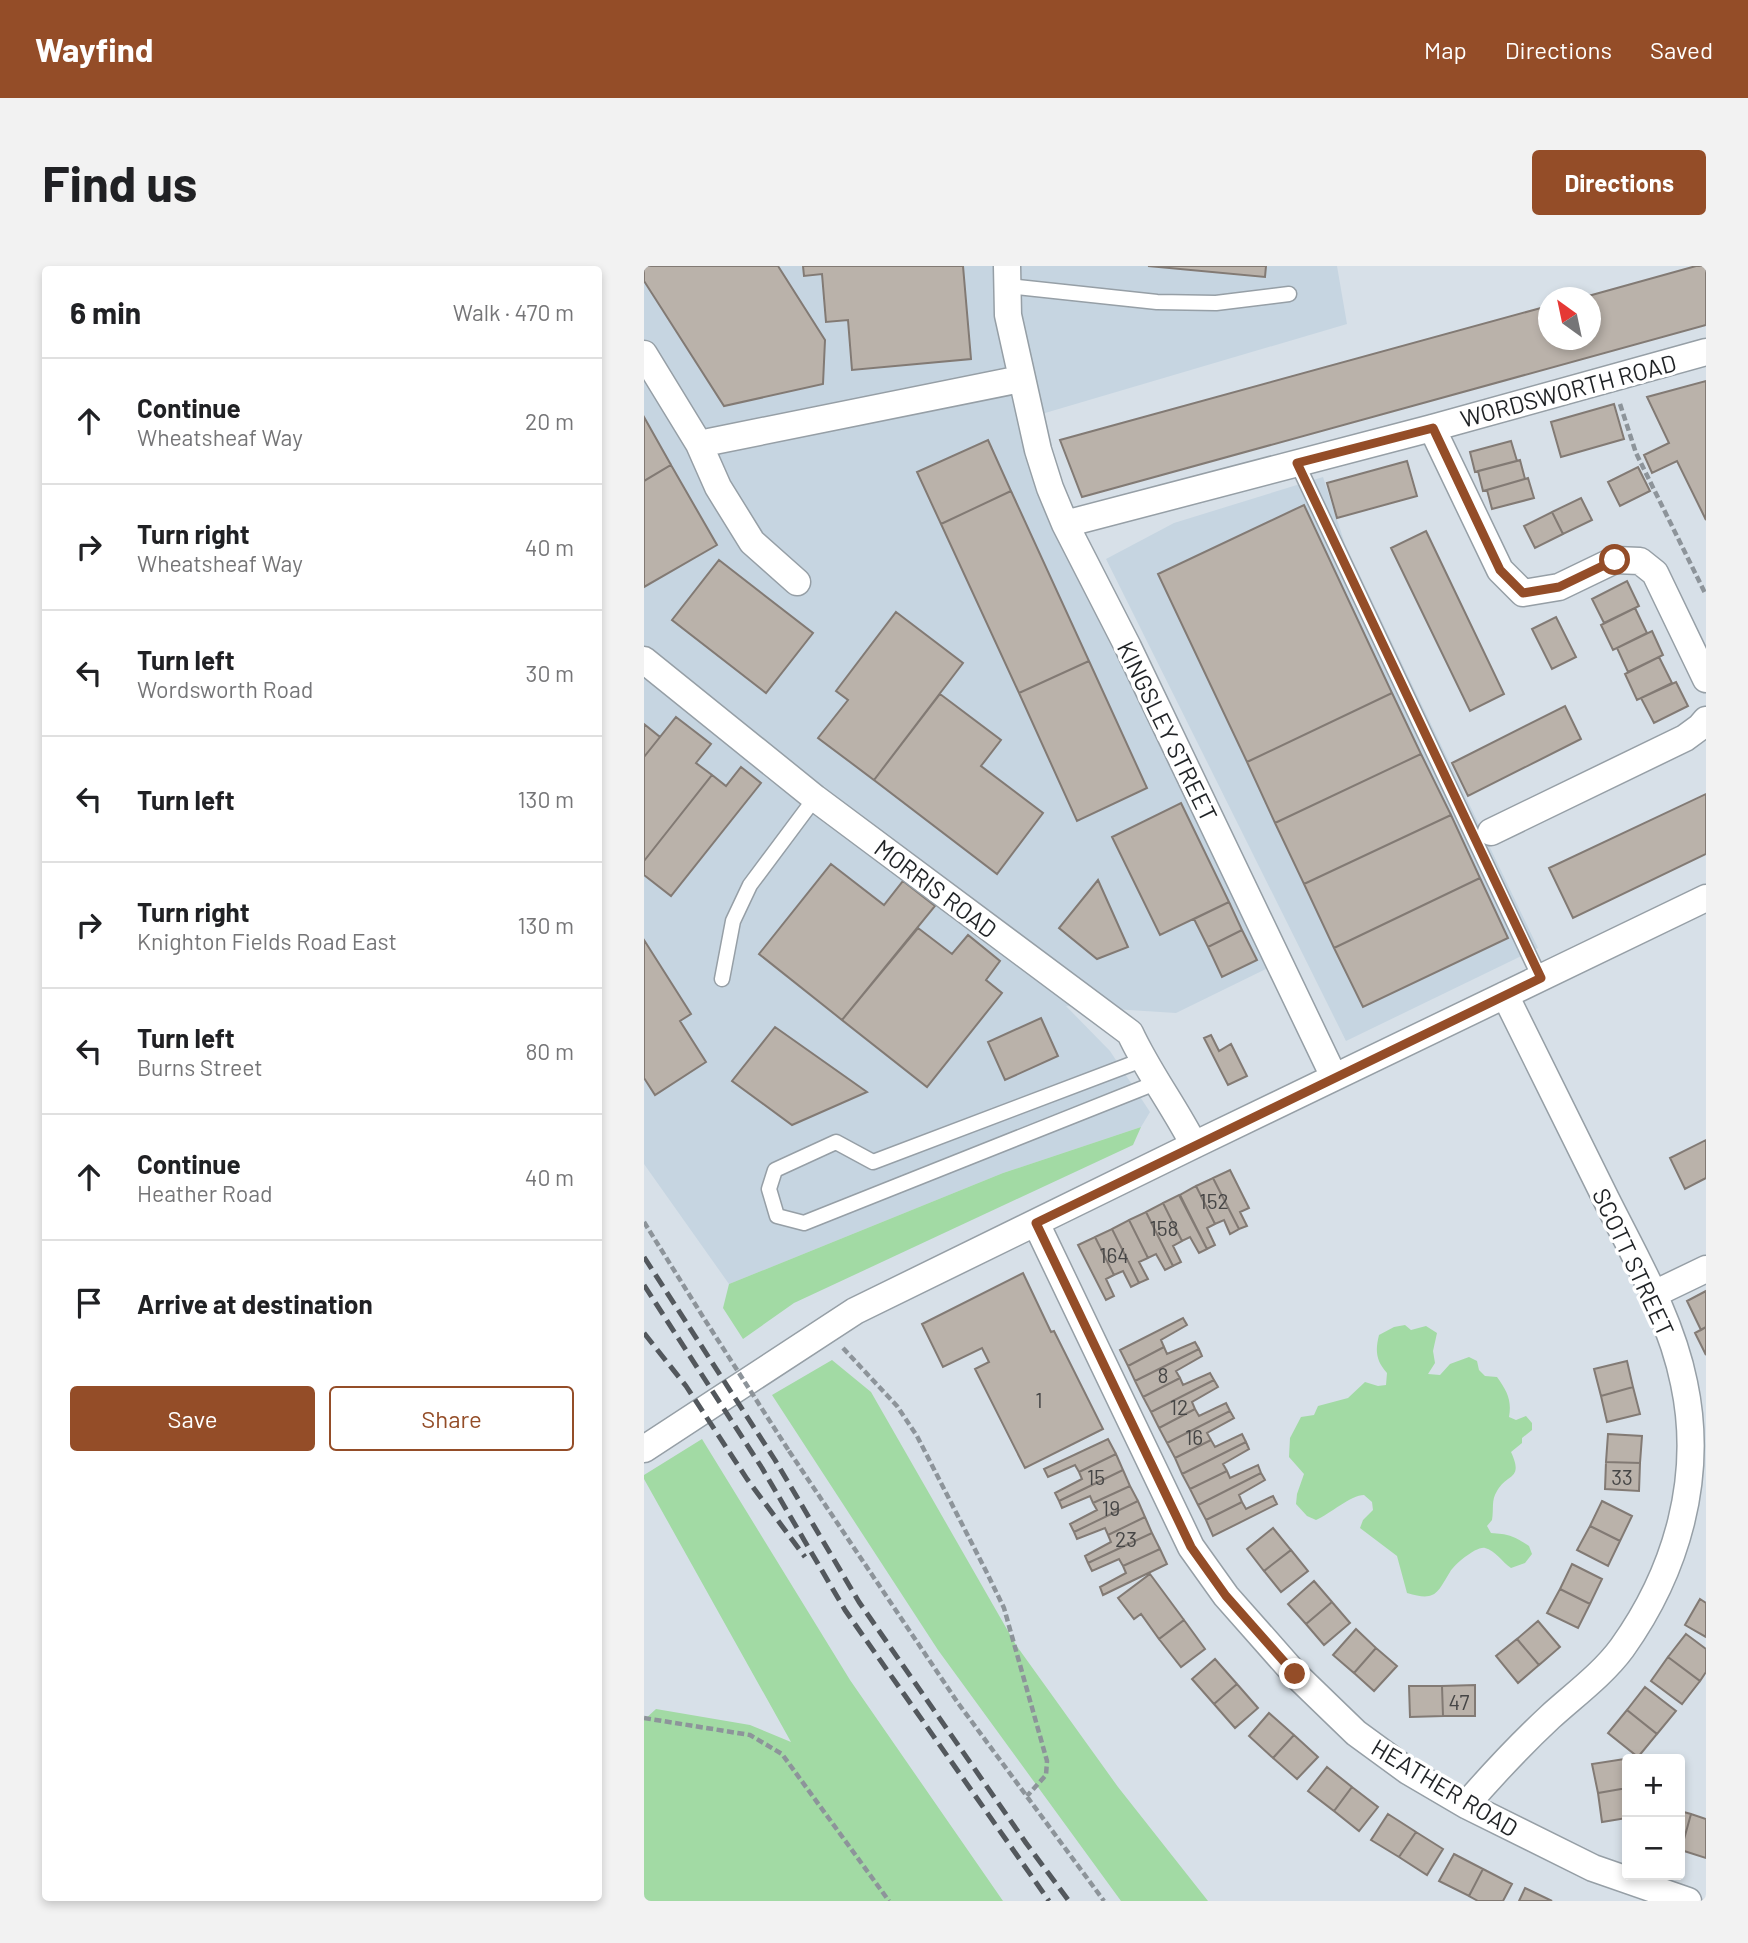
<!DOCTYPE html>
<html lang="en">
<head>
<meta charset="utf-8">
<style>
  body { margin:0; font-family:Barlow,sans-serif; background:#f2f2f2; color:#202124 }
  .controls { position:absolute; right:21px; bottom:21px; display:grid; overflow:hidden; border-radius:7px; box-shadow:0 4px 10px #0003 }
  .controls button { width:63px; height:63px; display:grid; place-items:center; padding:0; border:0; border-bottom:2px solid #e0e0e0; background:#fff; color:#202124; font:35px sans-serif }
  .compass { position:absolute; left:894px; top:21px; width:63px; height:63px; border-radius:50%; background:#fff; box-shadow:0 4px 10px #0003; rotate:327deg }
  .stop { position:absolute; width:21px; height:21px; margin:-16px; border:5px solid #944d28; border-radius:50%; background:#fff }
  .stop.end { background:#944d28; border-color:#fff; box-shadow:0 2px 7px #0008 }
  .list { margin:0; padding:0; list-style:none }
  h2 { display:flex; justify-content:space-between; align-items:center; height:91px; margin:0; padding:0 28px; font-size:30px }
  h2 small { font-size:23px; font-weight:400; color:#757577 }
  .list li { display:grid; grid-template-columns:46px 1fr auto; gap:21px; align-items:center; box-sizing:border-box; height:126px; padding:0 28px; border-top:2px solid #e0e0e0 }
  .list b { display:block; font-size:26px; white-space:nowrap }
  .list p { margin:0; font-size:23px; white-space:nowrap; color:#757577 }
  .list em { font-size:23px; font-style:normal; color:#757577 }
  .actions { display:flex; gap:14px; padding:21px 28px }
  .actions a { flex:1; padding:16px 0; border:2px solid #944d28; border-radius:7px; text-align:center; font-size:24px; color:#944d28 }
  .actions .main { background:#944d28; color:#fff }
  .icon { flex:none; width:38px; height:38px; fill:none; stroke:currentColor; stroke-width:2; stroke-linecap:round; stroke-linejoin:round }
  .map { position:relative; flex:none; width:1062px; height:1635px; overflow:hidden; border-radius:7px }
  header { display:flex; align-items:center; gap:42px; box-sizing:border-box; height:98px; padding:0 35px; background:#944d28; color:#fff }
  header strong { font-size:33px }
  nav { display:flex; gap:38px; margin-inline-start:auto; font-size:24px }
  .intro { display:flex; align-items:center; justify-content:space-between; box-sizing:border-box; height:168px; padding:0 42px }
  h1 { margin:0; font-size:49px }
  .button { padding:18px 32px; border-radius:7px; background:#944d28; color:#fff; font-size:24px; font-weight:700 }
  main { display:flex; gap:42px; padding:0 42px }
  aside { flex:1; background:#fff; border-radius:7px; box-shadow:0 4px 10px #0003 }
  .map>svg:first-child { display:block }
  .built { fill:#c6d5e1 }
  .green { fill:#a2daa4 }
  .building { fill:#bab2aa; stroke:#827a74; stroke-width:2 }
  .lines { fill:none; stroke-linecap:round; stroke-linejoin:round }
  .lane-casing { stroke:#969fa6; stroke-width:17 }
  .street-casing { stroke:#969fa6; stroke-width:29 }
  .path { stroke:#8d949a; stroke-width:4.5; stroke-dasharray:7 3.5; stroke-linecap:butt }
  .lane { stroke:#fff; stroke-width:14 }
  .street { stroke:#fff; stroke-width:26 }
  .rail { stroke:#53585d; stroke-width:5; stroke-dasharray:14 7; stroke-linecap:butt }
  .path-bridge { stroke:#8d949a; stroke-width:4.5; stroke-dasharray:7 3.5; stroke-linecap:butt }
  .route { stroke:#944d28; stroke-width:9 }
  .labels { text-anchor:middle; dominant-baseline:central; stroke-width:7; stroke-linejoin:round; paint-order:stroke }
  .number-label { font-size:21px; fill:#464646 }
  .street-label { font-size:24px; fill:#1f2225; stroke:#fff }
</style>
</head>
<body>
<header>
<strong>Wayfind</strong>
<nav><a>Map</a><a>Directions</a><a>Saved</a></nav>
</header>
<div class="intro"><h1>Find us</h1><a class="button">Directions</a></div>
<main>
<aside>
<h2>6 min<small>Walk · 470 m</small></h2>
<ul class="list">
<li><svg class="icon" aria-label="ahead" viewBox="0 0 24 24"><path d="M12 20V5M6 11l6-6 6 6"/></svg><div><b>Continue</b><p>Wheatsheaf Way</p></div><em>20 m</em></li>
<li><svg class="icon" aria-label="right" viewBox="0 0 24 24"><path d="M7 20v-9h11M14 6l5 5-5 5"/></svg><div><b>Turn right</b><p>Wheatsheaf Way</p></div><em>40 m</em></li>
<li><svg class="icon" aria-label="left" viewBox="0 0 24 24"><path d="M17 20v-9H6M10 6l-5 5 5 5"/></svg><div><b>Turn left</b><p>Wordsworth Road</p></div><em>30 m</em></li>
<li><svg class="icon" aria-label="left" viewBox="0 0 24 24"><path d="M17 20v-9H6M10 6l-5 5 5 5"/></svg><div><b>Turn left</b></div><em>130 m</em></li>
<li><svg class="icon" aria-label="right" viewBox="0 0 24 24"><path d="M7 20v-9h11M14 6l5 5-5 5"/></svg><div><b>Turn right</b><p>Knighton Fields Road East</p></div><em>130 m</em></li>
<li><svg class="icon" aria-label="left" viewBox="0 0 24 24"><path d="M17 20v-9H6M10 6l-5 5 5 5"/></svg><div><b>Turn left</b><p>Burns Street</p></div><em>80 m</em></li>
<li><svg class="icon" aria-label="ahead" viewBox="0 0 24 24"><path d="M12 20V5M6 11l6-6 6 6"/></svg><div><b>Continue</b><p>Heather Road</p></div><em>40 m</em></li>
<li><svg class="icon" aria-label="arrive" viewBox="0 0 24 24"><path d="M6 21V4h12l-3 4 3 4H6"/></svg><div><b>Arrive at destination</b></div></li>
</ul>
<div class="actions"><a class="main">Save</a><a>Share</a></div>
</aside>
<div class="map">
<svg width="1062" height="1635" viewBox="0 0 1062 1635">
  <rect width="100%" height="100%" fill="#d7e0e8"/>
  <!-- built -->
  <path class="built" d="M 0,0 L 693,0 L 703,58 L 374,155 L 391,214 L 420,286 L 628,700 L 532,747 L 422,740 L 466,785 L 506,846 L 497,861 L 359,907 L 85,1018 L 0,898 Z
    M 679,211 L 701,278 L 894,682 L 702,775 L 462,293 L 530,257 Z"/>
  <!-- green -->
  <path class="green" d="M 497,861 L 489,879 L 150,1037 L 99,1073 L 79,1042 L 85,1018 L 359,907 Z
    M 761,1059 L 767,1064 L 782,1060 L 793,1067 L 789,1085 L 791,1097 L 784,1108 L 796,1109 L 806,1098 L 825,1091 L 833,1095 L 835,1104 L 841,1110 L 853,1111 C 863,1125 868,1134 865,1151 L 872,1154 L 882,1150 L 888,1157 L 888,1164 L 878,1172 L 878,1177 L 867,1186 C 880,1214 863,1207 853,1225 C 847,1234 850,1243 848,1254 L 843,1260 L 847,1267 C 865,1268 870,1270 885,1280 L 888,1288 L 881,1297 L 867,1302 C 858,1296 851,1284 841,1282 C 832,1280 810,1299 806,1306 C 793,1327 792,1336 763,1327 L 753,1290 L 716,1262 L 719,1254 L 729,1244 L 728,1236 L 720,1229 C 707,1229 686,1248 672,1254 L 663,1250 L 652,1238 L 653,1228 L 660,1208 L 645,1191 L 646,1172 L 657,1151 L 670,1149 L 674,1140 L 704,1132 L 721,1116 L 734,1120 L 742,1119 L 743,1107 C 732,1095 731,1085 735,1069 L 750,1061 Z
    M 188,1094 L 227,1126 L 372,1379 L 474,1521 L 564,1635 L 477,1635 L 294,1384 L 128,1129 Z
    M 58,1173 L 206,1414 L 359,1635 L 0,1635 L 0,1454 L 12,1443 L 106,1459 L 147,1476 L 0,1213 L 0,1209 Z"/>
  <!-- building -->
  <path class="building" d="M 0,0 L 134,0 L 181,74 L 179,118 L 80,140 L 0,15 Z
    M 159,0 L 319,0 L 327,93 L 208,104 L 204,54 L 182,56 L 178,8 L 160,10 Z
    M 504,0 L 622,0 L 621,11 Z
    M 1052,0 L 1062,0 L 1062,59 L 438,231 L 416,174 L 904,40 L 904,74 L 946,74 L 946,32 L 937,32 Z
    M 1062,115 L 1062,254 L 1033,195 L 1008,207 L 1000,189 L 1025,177 L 1003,131 Z
    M 970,138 L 980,173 L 917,191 L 907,156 Z
    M 0,151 L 27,199 L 0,215 Z
    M 344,174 L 367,225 L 297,258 L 273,206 Z
    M 867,175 L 873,195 L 831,206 L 826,186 Z
    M 876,194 L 881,213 L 839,225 L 834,205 Z
    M 763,195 L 773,230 L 693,252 L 683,217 Z
    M 27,199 L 73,279 L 0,321 L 0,215 Z
    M 994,201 L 1006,225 L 976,240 L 964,216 Z
    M 884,212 L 890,232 L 848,243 L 843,224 Z
    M 367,225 L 445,395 L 375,427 L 297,258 Z
    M 937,232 L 948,254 L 919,268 L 908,246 Z
    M 660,239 L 748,427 L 603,496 L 514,308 Z
    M 908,246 L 919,268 L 891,282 L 880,260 Z
    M 782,265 L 860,428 L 826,445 L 747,282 Z
    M 75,294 L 169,367 L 122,427 L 28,354 Z
    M 983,315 L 995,340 L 960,357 L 948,333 Z
    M 991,342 L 1003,367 L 969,384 L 957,359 Z
    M 252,346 L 319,397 L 230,514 L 174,472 L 204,434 L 192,425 Z
    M 912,351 L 932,391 L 908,403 L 888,363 Z
    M 1008,365 L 1019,389 L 984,406 L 973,382 Z
    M 1015,391 L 1028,417 L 993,434 L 981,408 Z
    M 445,395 L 503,522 L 433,555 L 375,427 Z
    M 1032,416 L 1044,440 L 1010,457 L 997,432 Z
    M 748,427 L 777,488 L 631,557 L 603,496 Z
    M 296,428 L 357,474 L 337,500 L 399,547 L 353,608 L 230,514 Z
    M 921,440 L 937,473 L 824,530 L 808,497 Z
    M 32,451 L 67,478 L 52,497 L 68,509 L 0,595 L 0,491 Z
    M 0,458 L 16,471 L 0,491 Z
    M 777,488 L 807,549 L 660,618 L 631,557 Z
    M 97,501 L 117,517 L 27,630 L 0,609 L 0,595 L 68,509 L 82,520 Z
    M 1062,528 L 1062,588 L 929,652 L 905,602 Z
    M 537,537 L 585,636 L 516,669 L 468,571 Z
    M 807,549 L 836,612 L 690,682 L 660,618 Z
    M 187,598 L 240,639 L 259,615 L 291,640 L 198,754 L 115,688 Z
    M 836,612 L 864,672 L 719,741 L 690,682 Z
    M 454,614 L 484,681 L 453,693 L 415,662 Z
    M 585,636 L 598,664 L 564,681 L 550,653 Z
    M 274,662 L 308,688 L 324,669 L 356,695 L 342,714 L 358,727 L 283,821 L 198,754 Z
    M 598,664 L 613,694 L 578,711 L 564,681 Z
    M 0,674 L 47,748 L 36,755 L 62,796 L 11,829 L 0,812 Z
    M 397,752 L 414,790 L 361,814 L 344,776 Z
    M 131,761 L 223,826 L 148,859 L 88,815 Z
    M 567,769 L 575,785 L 587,778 L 603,810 L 584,819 L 560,772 Z
    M 1062,874 L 1062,912 L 1041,923 L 1026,892 Z
    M 586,904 L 605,942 L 596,946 L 603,960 L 595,963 L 569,912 Z
    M 569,912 L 595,963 L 586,968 L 580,954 L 571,958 L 552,920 Z
    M 552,920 L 571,958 L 563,962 L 571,979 L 563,983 L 536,929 Z
    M 535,929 L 563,983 L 555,987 L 546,971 L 538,975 L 519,937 Z
    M 519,937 L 538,975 L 529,980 L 537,996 L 529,1000 L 502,946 Z
    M 502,946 L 529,1000 L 521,1004 L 512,988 L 504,992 L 485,954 Z
    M 485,954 L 504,992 L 495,996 L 504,1013 L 495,1017 L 468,963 Z
    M 468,963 L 495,1017 L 487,1021 L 479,1005 L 470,1009 L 451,971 Z
    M 451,971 L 470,1009 L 462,1013 L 470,1030 L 462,1034 L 434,979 Z
    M 379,1007 L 407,1066 L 410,1065 L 459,1163 L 381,1202 L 331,1103 L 345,1096 L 338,1082 L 299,1101 L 278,1058 Z
    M 1062,1025 L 1062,1061 L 1057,1064 L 1043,1035 Z
    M 539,1052 L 543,1059 L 517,1074 L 520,1081 L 484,1100 L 476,1084 Z
    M 1062,1061 L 1062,1089 L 1051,1067 Z
    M 551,1076 L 555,1083 L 491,1115 L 484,1100 L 520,1081 L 523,1088 Z
    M 555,1083 L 558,1090 L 532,1105 L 536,1112 L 499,1131 L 491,1115 Z
    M 983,1095 L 989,1121 L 957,1130 L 950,1103 Z
    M 566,1107 L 570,1114 L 507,1146 L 499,1131 L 536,1112 L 539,1119 Z
    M 570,1114 L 574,1121 L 548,1136 L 551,1143 L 515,1162 L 507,1146 Z
    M 989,1121 L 996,1148 L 963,1156 L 957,1130 Z
    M 582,1137 L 586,1145 L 523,1177 L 515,1162 L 551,1143 L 555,1150 Z
    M 586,1145 L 590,1152 L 563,1167 L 567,1174 L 531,1192 L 523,1177 Z
    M 598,1168 L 602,1176 L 538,1208 L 531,1192 L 567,1174 L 571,1181 Z
    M 964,1168 L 998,1170 L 996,1197 L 962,1196 Z
    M 464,1173 L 472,1188 L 435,1206 L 431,1199 L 404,1211 L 400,1203 Z
    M 602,1176 L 605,1183 L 579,1198 L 583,1205 L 546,1223 L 538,1208 Z
    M 472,1188 L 479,1204 L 415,1235 L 411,1227 L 438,1213 L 435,1206 Z
    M 962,1196 L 996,1197 L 995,1225 L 961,1223 Z
    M 614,1199 L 617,1207 L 554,1239 L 546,1223 L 583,1205 L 586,1212 Z
    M 479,1204 L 486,1220 L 449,1237 L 446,1230 L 418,1242 L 415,1235 Z
    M 617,1207 L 621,1214 L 595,1229 L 598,1236 L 562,1254 L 554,1239 Z
    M 486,1220 L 494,1235 L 430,1266 L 426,1258 L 453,1244 L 449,1237 Z
    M 629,1230 L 633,1238 L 569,1270 L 562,1254 L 598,1236 L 602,1243 Z
    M 494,1235 L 501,1251 L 464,1269 L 461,1262 L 433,1273 L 430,1266 Z
    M 958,1235 L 988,1250 L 976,1275 L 946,1260 Z
    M 501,1251 L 508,1267 L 444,1297 L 441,1290 L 467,1276 L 464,1269 Z
    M 946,1260 L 976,1275 L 964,1300 L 933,1284 Z
    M 629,1262 L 647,1284 L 620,1305 L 603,1283 Z
    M 508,1267 L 516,1283 L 479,1300 L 475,1293 L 448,1305 L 444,1297 Z
    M 516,1283 L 523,1298 L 459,1329 L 456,1321 L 482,1307 L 479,1300 Z
    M 647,1284 L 664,1305 L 637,1326 L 620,1305 Z
    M 928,1298 L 958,1313 L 946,1338 L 916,1323 Z
    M 506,1308 L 540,1354 L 515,1373 L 497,1348 L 490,1353 L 474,1332 Z
    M 670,1315 L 688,1336 L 662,1358 L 644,1338 Z
    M 916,1323 L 946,1338 L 934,1362 L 903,1347 Z
    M 1056,1333 L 1062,1337 L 1062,1371 L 1041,1359 Z
    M 688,1336 L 706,1357 L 680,1379 L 662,1358 Z
    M 540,1354 L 561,1383 L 537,1401 L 515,1373 Z
    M 894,1355 L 916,1381 L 895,1399 L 873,1373 Z
    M 712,1363 L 732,1382 L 710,1407 L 689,1389 Z
    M 1042,1368 L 1062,1383 L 1062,1406 L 1056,1415 L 1024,1391 Z
    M 873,1373 L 895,1399 L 874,1417 L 852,1390 Z
    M 732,1382 L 753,1400 L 730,1425 L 710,1407 Z
    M 1024,1391 L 1056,1415 L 1038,1438 L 1007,1415 Z
    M 571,1393 L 593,1418 L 570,1438 L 548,1413 Z
    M 593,1418 L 614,1442 L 591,1462 L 570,1438 Z
    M 831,1419 L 831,1450 L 799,1450 L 798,1420 Z
    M 765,1420 L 798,1420 L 799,1450 L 766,1451 Z
    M 1001,1421 L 1032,1445 L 1013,1468 L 983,1444 Z
    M 983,1444 L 1013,1468 L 994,1491 L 964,1467 Z
    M 625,1447 L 650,1469 L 629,1492 L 605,1470 Z
    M 650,1469 L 674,1491 L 653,1513 L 629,1492 Z
    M 987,1492 L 983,1493 L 983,1522 L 954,1527 L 948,1498 Z
    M 683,1501 L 708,1521 L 690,1545 L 664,1525 Z
    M 708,1521 L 734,1541 L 715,1565 L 690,1545 Z
    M 983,1522 L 983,1552 L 958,1556 L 954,1527 Z
    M 1036,1545 L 1047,1548 L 1037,1584 L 1036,1584 Z
    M 744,1548 L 772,1566 L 755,1591 L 727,1574 Z
    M 1047,1548 L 1062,1553 L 1062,1592 L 1037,1584 Z
    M 772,1566 L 799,1583 L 783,1609 L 755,1591 Z
    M 810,1588 L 839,1603 L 825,1630 L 795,1615 Z
    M 839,1603 L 868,1618 L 859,1635 L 834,1635 L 825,1630 Z
    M 881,1622 L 908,1635 L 875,1635 Z"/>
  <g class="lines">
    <!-- lane casing -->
    <g class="lane-casing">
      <path id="lane" d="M 364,20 L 513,36 L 572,37 L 645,28
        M 653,197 L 896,712
        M 78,713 L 89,655 L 106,619 L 171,532
        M 498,794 L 229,896 L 192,876 L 131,904 L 125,923 L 133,950 L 160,957 L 514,816"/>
    </g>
    <!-- street casing -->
    <g class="street-casing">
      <path id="street" d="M 363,0 L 364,49 L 394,184 L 406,222 L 421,258 L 484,381 L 690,811
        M 0,88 L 55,178 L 74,221 L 108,276 L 153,316
        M 788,162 L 856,304 L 879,327 L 915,321 L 971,294 L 996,295 L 1011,307 L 1062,413
        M 55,178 L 377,113
        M 421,258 L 788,162 L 1062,86
        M 0,394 L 171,532 L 486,767 C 504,806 530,840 550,879
        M 847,566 L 1041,472 L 1056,461 L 1062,454
        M 392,957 L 547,1281 L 582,1330 L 651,1408 L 712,1467 L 764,1505 L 822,1539 L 949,1602 L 1044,1635
        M 1010,1028 L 1062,1003
        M 0,1183 L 211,1045 L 550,879 L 1062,632
        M 822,1539 C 848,1509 876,1479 906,1451 C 929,1430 959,1408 978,1382 C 1033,1305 1060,1211 1040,1117 C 1027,1052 991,991 962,933 C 928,865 895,797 861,729"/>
    </g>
    <!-- path -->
    <path class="path" d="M 976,138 L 992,187 L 1062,329
      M 0,956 L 61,1054
      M 199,1082 L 253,1140 L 273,1170 L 342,1305 L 360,1342 L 403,1495 L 402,1509 L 383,1530
      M 145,1185 L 314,1437 L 460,1635
      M 0,1452 L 106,1469 L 138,1488 L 245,1635"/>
    <!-- lane -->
    <use href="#lane" class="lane"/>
    <!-- street -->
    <use href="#street" class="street"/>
    <!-- rail -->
    <path class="rail" d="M 0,991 L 131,1194 L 215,1336 L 382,1577 L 425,1635
      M 0,1019 L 118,1202 L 201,1344 L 405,1635
      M 0,1067 L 42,1120 L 103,1213 L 161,1291"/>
    <!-- path-bridge -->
    <path class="path-bridge" d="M 61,1054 L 145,1185"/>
  </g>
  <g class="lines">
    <!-- route -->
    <path class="route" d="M 651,1408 L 582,1330 L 547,1281 L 392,957 L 897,712 L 653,197 L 789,162 L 856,304 L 879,327 L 915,321 L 971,294"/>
  </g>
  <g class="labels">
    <!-- number labels -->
    <g class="number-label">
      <text x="570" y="934">152</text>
      <text x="520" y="961">158</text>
      <text x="470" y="988">164</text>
      <text x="519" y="1108">8</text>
      <text x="395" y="1133">1</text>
      <text x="535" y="1140">12</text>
      <text x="550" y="1170">16</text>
      <text x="452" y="1210">15</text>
      <text x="978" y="1210">33</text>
      <text x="467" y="1241">19</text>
      <text x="482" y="1272">23</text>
      <text x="815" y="1435">47</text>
    </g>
    <!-- street labels -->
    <g class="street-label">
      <text transform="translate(924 124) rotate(-15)">WORDSWORTH ROAD</text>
      <text transform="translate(524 465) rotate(64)">KINGSLEY STREET</text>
      <text transform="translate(292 622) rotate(37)">MORRIS ROAD</text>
      <text transform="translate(990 996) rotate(65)">SCOTT STREET</text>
      <text transform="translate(801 1521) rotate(31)">HEATHER ROAD</text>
    </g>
  </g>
</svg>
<div class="controls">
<button>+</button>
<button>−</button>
</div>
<svg class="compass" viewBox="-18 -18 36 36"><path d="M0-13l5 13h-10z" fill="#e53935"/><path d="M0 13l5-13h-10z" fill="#757577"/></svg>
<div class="stop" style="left:971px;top:294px"></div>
<div class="stop end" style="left:651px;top:1408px"></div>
</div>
</main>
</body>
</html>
